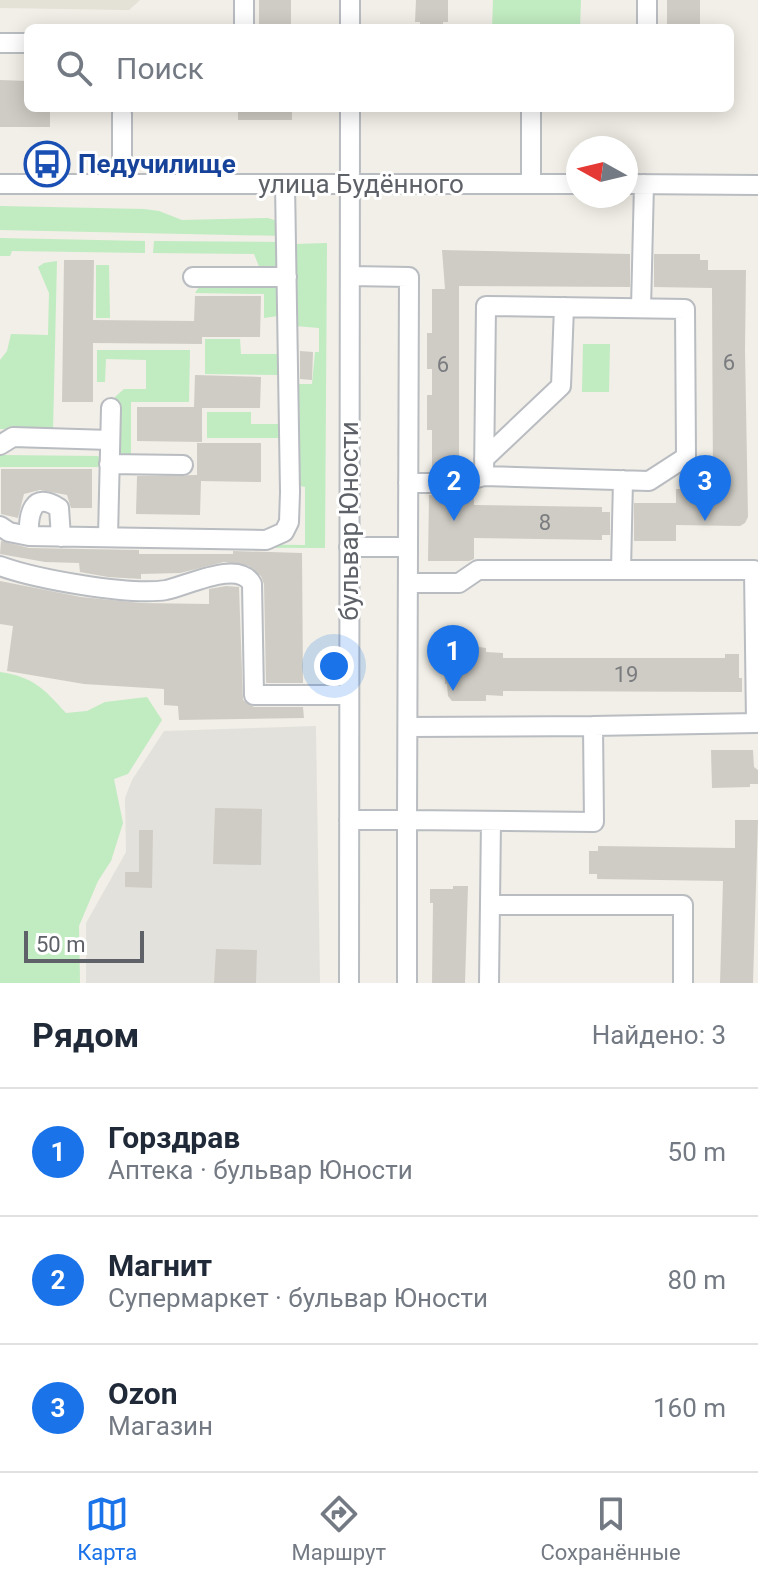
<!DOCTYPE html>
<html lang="ru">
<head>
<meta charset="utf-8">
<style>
  body { margin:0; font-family:Roboto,sans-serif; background:#f6f6f7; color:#1f2937 }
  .compass { position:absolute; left:566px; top:136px; width:72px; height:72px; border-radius:50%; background:#fff; box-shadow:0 4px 20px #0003; rotate:278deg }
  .scale { position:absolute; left:24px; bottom:20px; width:120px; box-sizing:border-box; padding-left:8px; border:4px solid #5e6268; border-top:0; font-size:22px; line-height:28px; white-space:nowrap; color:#5e6268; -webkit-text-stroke:6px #fff; paint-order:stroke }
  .you { position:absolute; left:334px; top:666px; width:28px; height:28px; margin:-20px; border:6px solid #fff; border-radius:50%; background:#1a73e8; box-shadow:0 0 0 12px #1a73e833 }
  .badge { display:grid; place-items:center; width:52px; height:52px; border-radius:50%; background:#1a73e8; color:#fff; font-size:26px; font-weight:700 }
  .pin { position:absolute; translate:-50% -66px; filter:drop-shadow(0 2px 4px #0008) }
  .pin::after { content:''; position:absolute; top:42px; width:28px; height:24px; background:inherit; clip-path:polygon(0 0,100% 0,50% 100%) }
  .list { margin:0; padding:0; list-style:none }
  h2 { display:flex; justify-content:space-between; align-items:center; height:104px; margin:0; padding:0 32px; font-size:34px }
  h2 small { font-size:26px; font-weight:400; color:#747a83 }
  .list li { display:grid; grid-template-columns:52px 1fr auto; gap:24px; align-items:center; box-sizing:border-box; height:128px; padding:0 32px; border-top:2px solid #e0e1e3 }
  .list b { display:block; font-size:30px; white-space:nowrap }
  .list p { margin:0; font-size:26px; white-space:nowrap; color:#747a83 }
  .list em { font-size:26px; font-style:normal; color:#747a83 }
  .icon { flex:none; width:44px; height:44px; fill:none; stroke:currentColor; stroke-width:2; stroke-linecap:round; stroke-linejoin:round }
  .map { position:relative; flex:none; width:758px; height:983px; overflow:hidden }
  .search { position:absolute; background:#fff; box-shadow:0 4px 20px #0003; left:24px; right:24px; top:24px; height:88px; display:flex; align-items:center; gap:20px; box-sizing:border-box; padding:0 28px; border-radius:12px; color:#747a83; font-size:30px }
  .sheet { height:488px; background:#fff }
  nav { display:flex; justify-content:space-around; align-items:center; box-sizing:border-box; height:112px; border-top:2px solid #e0e1e3; background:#fff; font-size:22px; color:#747a83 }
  nav a { display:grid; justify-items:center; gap:4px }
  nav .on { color:#1a73e8 }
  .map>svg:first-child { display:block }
  .industrial { fill:#e2e1db }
  .education { fill:#e4e1d7 }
  .green { fill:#c1ebc1 }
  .building { fill:#cfccc5 }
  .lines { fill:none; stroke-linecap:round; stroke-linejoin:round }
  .minor-casing { stroke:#b9bcc1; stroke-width:22 }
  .minor { stroke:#fff; stroke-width:18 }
  .labels { text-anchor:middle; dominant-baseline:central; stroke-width:6; stroke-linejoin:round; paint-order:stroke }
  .number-label { font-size:22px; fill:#7a7c7f }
  .transit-label { font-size:26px; font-weight:bold; fill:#164399; stroke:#fff; text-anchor:start }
  .street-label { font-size:26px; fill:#5e6268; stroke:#fff }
</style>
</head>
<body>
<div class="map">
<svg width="758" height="983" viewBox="0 0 758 983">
  <rect width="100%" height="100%" fill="#f1efe7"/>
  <!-- industrial -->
  <path class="industrial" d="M 316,726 L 320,983 L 86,983 L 86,923 L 126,852 L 125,798 L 132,780 L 164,731 Z"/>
  <!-- education -->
  <path class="education" d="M 0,0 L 140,0 L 129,10 L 0,8 Z"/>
  <!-- green -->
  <path class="green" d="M 493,0 L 581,0 L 580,28 L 492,28 Z
    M 0,206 L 144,209 L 159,211 L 182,220 L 268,218 L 281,222 L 284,236 L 0,230 Z
    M 0,238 L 145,241 L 145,253 L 12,251 L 10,256 L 0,256 Z
    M 154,241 L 284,242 L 284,261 L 276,270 L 260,269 L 254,254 L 153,253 Z
    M 327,243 L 325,548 L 112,547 L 114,543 L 305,545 L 305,487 L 296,485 L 293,384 L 312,384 L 315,352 L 319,352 L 319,328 L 295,326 L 295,244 Z
    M 57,261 L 53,430 L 0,429 L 0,360 L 7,351 L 11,334 L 48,335 L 49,293 L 38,267 L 44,263 Z
    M 96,265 L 109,265 L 110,318 L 96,318 Z
    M 199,287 L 274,287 L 281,291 L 283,309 L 278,316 L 264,318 L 264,294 L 195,293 Z
    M 205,339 L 240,339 L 241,354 L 280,354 L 280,375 L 205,374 Z
    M 583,344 L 610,344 L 609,392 L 582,392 Z
    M 97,350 L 190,350 L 189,402 L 131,402 L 131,457 L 119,453 L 115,445 L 115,397 L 124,389 L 146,389 L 146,360 L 106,359 L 105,382 L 97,382 Z
    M 207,412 L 251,412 L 251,424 L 280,424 L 280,438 L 207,438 Z
    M 0,455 L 98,456 L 101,459 L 101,467 L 0,467 Z
    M 0,672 C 34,677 44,689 66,713 L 87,711 L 105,702 L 147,697 L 162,720 L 128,774 L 114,779 L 123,823 L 111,861 L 98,881 L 79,926 L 80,983 L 0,983 Z"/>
  <!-- building -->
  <path class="building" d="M 259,0 L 291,0 L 291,28 L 259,28 Z
    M 416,0 L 448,0 L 448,22 L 443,22 L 443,28 L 420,28 L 420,22 L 415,22 Z
    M 667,0 L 700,0 L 700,28 L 667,28 Z
    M 0,80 L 28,81 L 28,108 L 50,108 L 50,127 L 0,127 Z
    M 238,108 L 292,108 L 292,120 L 238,120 Z
    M 442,250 L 630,254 L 630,287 L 459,286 L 459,466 L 455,466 L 455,471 L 432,471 L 432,430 L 427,430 L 427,395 L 432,395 L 432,369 L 427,369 L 427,333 L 432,333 L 432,289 L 445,289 Z
    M 654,254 L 700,254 L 700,260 L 708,260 L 708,270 L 746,270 L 745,350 L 748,517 L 745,523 L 740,526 L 676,525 L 676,541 L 634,541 L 634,503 L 676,503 L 676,489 L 713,489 L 712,288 L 654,287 Z
    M 64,260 L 94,260 L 93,320 L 194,321 L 195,296 L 261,296 L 260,337 L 202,337 L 202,344 L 93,343 L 93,402 L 62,402 Z
    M 300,351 L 313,352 L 312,380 L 300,379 Z
    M 195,375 L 261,377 L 260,408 L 202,408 L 202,442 L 137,441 L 137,407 L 194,407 Z
    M 197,443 L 261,443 L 261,482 L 201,481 L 200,515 L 136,514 L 137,476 L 197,475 Z
    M 1,469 L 92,469 L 92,508 L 71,508 L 67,495 L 40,490 L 24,494 L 18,518 L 1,514 Z
    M 429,495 L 474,496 L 474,505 L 602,507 L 602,512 L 610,512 L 610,535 L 602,535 L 602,540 L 474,538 L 474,559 L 469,561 L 428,561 Z
    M 1,541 L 29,548 L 139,550 L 139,554 L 233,554 L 233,551 L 302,553 L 303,683 L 266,683 L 264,584 L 261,576 L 249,566 L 224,562 L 180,573 L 141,574 L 141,579 L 108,577 L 80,572 L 79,563 L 45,562 L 0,554 Z
    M 0,581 L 81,597 L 141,603 L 209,604 L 209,589 L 226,586 L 239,587 L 243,700 L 254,707 L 303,707 L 304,718 L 179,720 L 178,706 L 164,705 L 164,689 L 84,684 L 7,671 L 13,626 L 0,624 Z
    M 459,644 L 486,648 L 486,652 L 503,653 L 503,658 L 725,658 L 725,654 L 739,654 L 739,678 L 742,678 L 742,692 L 503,691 L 503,696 L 486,695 L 486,701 L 452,701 L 448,696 L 447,684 L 445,684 L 444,664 L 451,649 L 459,649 Z
    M 711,750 L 753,750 L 754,767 L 758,770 L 758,784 L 750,784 L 750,787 L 712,788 Z
    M 215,808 L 262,809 L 261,865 L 213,864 Z
    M 735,820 L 758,820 L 753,983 L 720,983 L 723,881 L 597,879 L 597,874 L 589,874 L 589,851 L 598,851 L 598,846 L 735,848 Z
    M 139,830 L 153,830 L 152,888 L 125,887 L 125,872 L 139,872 Z
    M 453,886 L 468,886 L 465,983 L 432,983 L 433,903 L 430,903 L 430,889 L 453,889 Z
    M 216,949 L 257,950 L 256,983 L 214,983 Z"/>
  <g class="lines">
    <!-- minor casing -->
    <g class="minor-casing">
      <path id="minor" d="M 647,0 L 647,28
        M 244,28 L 244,0
        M 350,28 L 350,0
        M 0,43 L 28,43
        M 0,184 L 578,184
        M 122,184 L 122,114
        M 531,184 L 531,110
        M 626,184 L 758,185
        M 193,277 L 287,277
        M 641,308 L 644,184
        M 0,445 L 13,437 L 110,440
        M 484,459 L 561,386 L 564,307
        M 109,464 L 183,465
        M 408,483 L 459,483 L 484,476 L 649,481 L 686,457 L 685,309 L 486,306 L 484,476
        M 0,526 L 9,532 L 29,536 L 266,540 L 284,532 L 289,522 L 290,492 L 285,184
        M 29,536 C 28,515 32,490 59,508 L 61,537
        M 108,537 L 111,408
        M 349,547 L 408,547 L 409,277 L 350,276
        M 0,566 C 36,579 129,596 166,590 C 187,586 239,559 252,584 L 254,695 L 349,695
        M 621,570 L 623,480
        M 408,727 L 593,726
        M 349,820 L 407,820 L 408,547
        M 490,905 L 683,905 L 683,983
        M 349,983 L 350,108
        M 407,983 L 407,820 L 594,822 L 593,726 L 756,723 L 754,570 L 478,570 L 459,583 L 408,583
        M 489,983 L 491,821"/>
    </g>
    <!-- minor -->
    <use href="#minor" class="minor"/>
  </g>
  <!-- icons -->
  <defs>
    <g id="bus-ring" transform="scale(2.3)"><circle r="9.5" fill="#fff" stroke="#1a4fb4" stroke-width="1.5"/><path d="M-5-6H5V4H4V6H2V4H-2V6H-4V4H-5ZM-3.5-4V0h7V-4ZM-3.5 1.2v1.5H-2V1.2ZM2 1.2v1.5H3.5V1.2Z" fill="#1a4fb4"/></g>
  </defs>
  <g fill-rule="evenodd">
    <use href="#bus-ring" x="47" y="164"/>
  </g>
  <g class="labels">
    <!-- number labels -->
    <g class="number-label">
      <text x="729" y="362">6</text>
      <text x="443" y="364">6</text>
      <text x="545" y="522">8</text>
      <text x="626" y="674">19</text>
    </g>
    <!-- transit labels -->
    <g class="transit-label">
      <text x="78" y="164">Педучилище</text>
    </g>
    <!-- street labels -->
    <g class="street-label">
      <text x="361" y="184">улица Будённого</text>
      <text transform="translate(349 521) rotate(-90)">бульвар Юности</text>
    </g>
  </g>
</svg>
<svg class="compass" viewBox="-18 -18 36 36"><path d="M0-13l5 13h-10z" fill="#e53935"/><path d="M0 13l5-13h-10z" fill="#747a83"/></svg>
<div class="scale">50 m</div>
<div class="you"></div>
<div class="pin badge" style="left:453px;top:691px">1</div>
<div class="pin badge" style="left:454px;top:521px">2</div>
<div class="pin badge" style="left:705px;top:521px">3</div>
<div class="search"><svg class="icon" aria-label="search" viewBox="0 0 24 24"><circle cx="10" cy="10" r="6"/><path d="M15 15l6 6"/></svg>Поиск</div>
</div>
<section class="sheet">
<h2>Рядом<small>Найдено: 3</small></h2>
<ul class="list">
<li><span class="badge">1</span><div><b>Горздрав</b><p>Аптека · бульвар Юности</p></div><em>50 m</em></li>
<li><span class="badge">2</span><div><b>Магнит</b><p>Супермаркет · бульвар Юности</p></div><em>80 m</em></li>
<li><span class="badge">3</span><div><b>Ozon</b><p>Магазин</p></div><em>160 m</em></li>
</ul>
</section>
<nav>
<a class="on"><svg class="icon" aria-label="map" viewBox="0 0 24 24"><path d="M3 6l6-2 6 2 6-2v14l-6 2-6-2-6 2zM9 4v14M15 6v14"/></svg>Карта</a>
<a><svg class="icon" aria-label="directions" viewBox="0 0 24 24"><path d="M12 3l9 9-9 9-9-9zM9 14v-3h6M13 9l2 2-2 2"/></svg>Маршрут</a>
<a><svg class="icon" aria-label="saved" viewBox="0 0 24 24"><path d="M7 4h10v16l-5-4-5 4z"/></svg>Сохранённые</a>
</nav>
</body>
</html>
